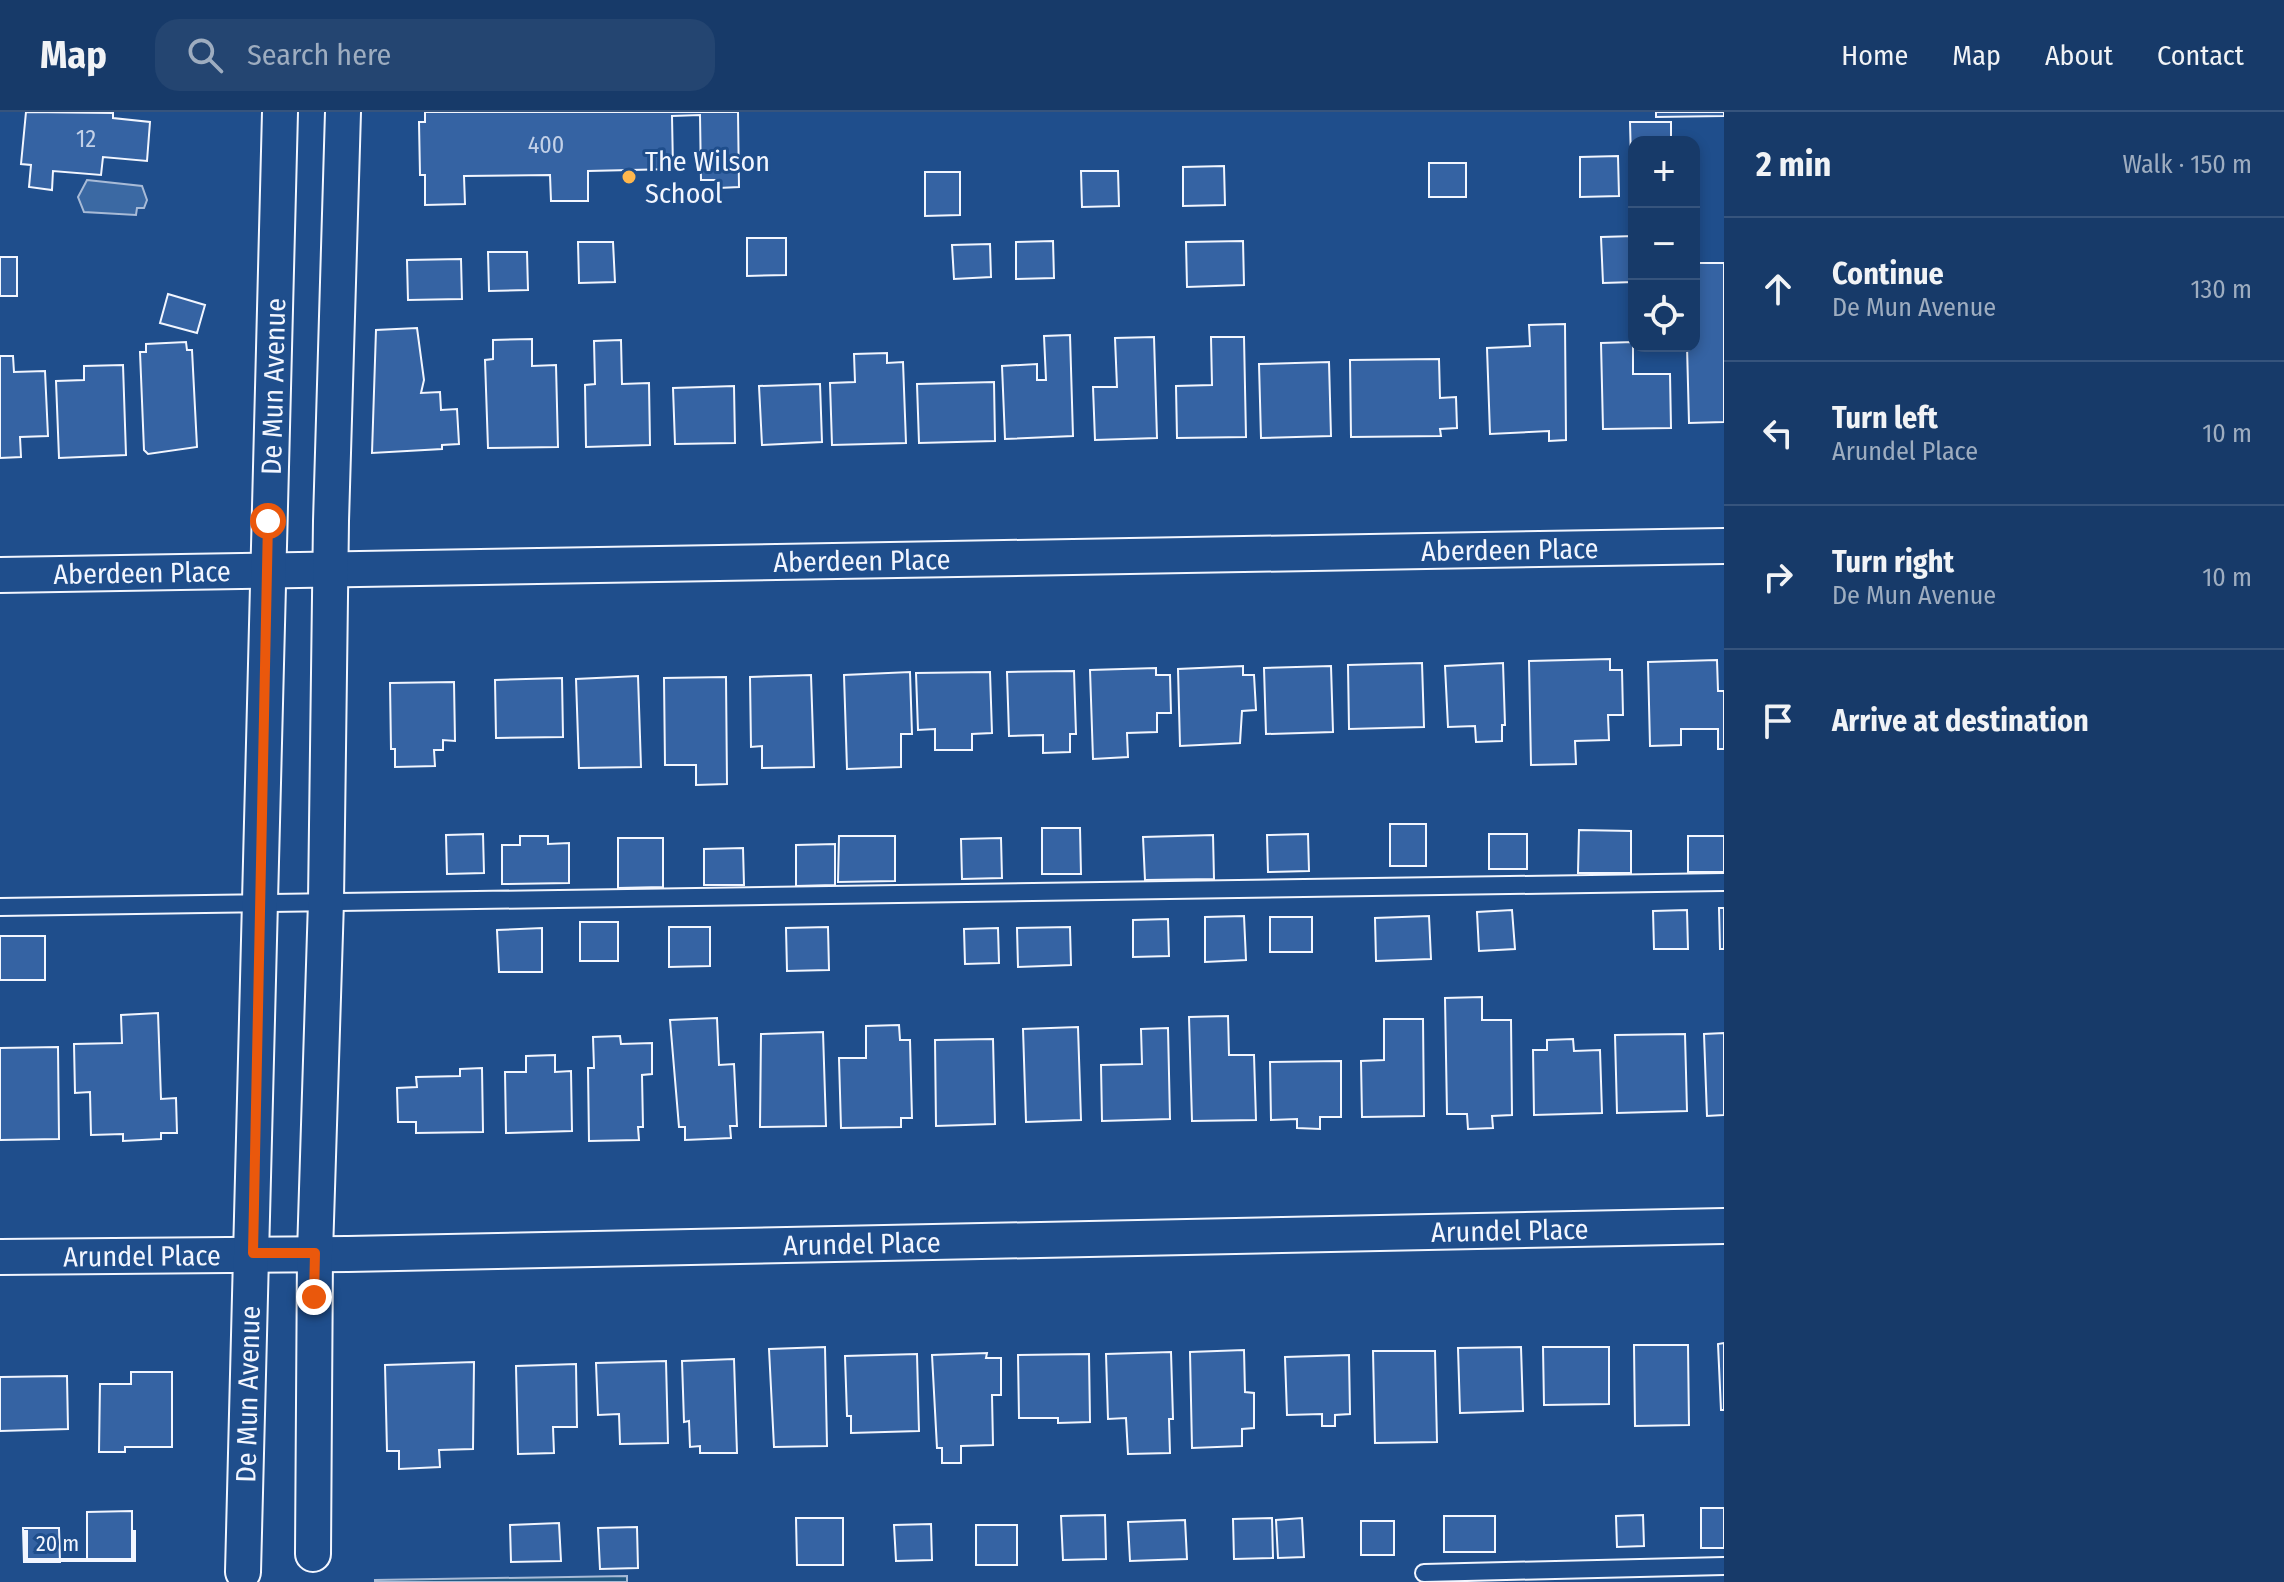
<!DOCTYPE html>
<html lang="en">
<head>
<meta charset="utf-8">
<style>
  body { margin:0; font-family:"Fira Sans Condensed",sans-serif; background:#244571; color:#f1f3f6 }
  .controls { position:absolute; right:24px; top:24px; display:grid; overflow:hidden; border-radius:16px; box-shadow:0 4px 12px #0003 }
  .controls button { width:72px; height:72px; display:grid; place-items:center; padding:0; border:0; border-bottom:2px solid #36547d; background:#173a69; color:#f1f3f6; font:40px sans-serif }
  .scale { position:absolute; left:24px; bottom:20px; width:112px; box-sizing:border-box; padding-left:8px; border:4px solid #f2f6ff; border-top:0; font-size:22px; line-height:28px; white-space:nowrap; color:#f2f6ff; -webkit-text-stroke:6px #1f4e8c; paint-order:stroke }
  .stop { position:absolute; width:24px; height:24px; margin:-18px; border:6px solid #ea580c; border-radius:50%; background:#fff }
  .stop.end { background:#ea580c; border-color:#fff; box-shadow:0 2px 8px #0008 }
  .list { margin:0; padding:0; list-style:none }
  h2 { display:flex; justify-content:space-between; align-items:center; height:104px; margin:0; padding:0 32px; font-size:34px }
  h2 small { font-size:26px; font-weight:400; color:#9eadc0 }
  .list li { display:grid; grid-template-columns:52px 1fr auto; gap:24px; align-items:center; box-sizing:border-box; height:144px; padding:0 32px; border-top:2px solid #36547d }
  .list b { display:block; font-size:30px; white-space:nowrap }
  .list p { margin:0; font-size:26px; white-space:nowrap; color:#9eadc0 }
  .list em { font-size:26px; font-style:normal; color:#9eadc0 }
  .icon { flex:none; width:44px; height:44px; fill:none; stroke:currentColor; stroke-width:2; stroke-linecap:round; stroke-linejoin:round }
  .map { position:relative; flex:none; width:1724px; height:1470px; overflow:hidden }
  header { display:flex; align-items:center; gap:48px; box-sizing:border-box; height:112px; padding:0 40px; background:#173a69; border-bottom:2px solid #36547d }
  header strong { font-size:38px }
  nav { display:flex; gap:44px; margin-inline-start:auto; font-size:28px }
  .search { width:560px; height:72px; background:#244571; display:flex; align-items:center; gap:20px; box-sizing:border-box; padding:0 28px; border-radius:24px; color:#9eadc0; font-size:30px }
  main { display:flex }
  aside { flex:1; background:#173a69 }
  .map>svg:first-child { display:block }
  .green { fill:#245a82; stroke:#a8bbd7; stroke-width:2 }
  .water { fill:#3b69a3; stroke:#a8bbd7; stroke-width:2 }
  .building { fill:#3563a3; stroke:#f2f6ff; stroke-width:2 }
  .lines { fill:none; stroke-linecap:round; stroke-linejoin:round }
  .lane-casing { stroke:#f2f6ff; stroke-width:20 }
  .street-casing { stroke:#f2f6ff; stroke-width:38 }
  .lane { stroke:#1f4e8c; stroke-width:16 }
  .street { stroke:#1f4e8c; stroke-width:34 }
  .route { stroke:#ea580c; stroke-width:10 }
  .poi-dot { fill:#ffb74d; stroke:#1f4e8c; stroke-width:3 }
  .labels { text-anchor:middle; dominant-baseline:central; stroke-width:6; stroke-linejoin:round; paint-order:stroke }
  .number-label { font-size:24px; fill:#c3d1e8 }
  .poi-label { font-size:28px; fill:#f2f6ff; stroke:#1f4e8c; text-anchor:start }
  .street-label { font-size:28px; fill:#f2f6ff; stroke:#1f4e8c }
</style>
</head>
<body>
<header>
<strong>Map</strong>
<div class="search"><svg class="icon" aria-label="search" viewBox="0 0 24 24"><circle cx="10" cy="10" r="6"/><path d="M15 15l6 6"/></svg>Search here</div>
<nav><a>Home</a><a>Map</a><a>About</a><a>Contact</a></nav>
</header>
<main>
<div class="map">
<svg width="1724" height="1470" viewBox="0 0 1724 1470">
  <rect width="100%" height="100%" fill="#1f4e8c"/>
  <!-- green -->
  <path class="green" d="M 627,1464 L 627,1470 L 375,1470 L 375,1468 Z"/>
  <!-- water -->
  <path class="water" d="M 87,68 L 142,74 L 147,88 L 144,96 L 137,96 L 136,103 L 84,100 L 78,85 Z"/>
  <!-- building -->
  <path class="building" d="M 26,0 L 113,1 L 113,6 L 150,10 L 147,49 L 103,45 L 101,63 L 53,59 L 52,78 L 29,75 L 31,53 L 21,52 Z
    M 425,0 L 738,0 L 739,75 L 719,76 L 719,68 L 701,68 L 700,3 L 672,4 L 673,57 L 588,59 L 588,89 L 551,89 L 550,63 L 464,64 L 465,92 L 425,93 L 425,63 L 420,63 L 419,10 L 425,10 Z
    M 1656,0 L 1724,0 L 1724,4 L 1656,5 Z
    M 1630,10 L 1671,10 L 1671,30 L 1634,30 L 1634,49 L 1631,49 Z
    M 1618,44 L 1619,84 L 1580,85 L 1580,45 Z
    M 1429,51 L 1466,51 L 1466,85 L 1429,85 Z
    M 1224,54 L 1225,93 L 1183,94 L 1183,55 Z
    M 1081,59 L 1118,59 L 1119,94 L 1082,95 Z
    M 925,60 L 960,60 L 960,103 L 925,104 Z
    M 1634,124 L 1634,170 L 1603,171 L 1601,125 Z
    M 747,126 L 786,126 L 786,163 L 747,164 Z
    M 1053,129 L 1054,166 L 1016,167 L 1016,130 Z
    M 1243,129 L 1244,173 L 1187,175 L 1186,130 Z
    M 578,130 L 613,130 L 615,170 L 579,171 Z
    M 990,132 L 991,165 L 954,167 L 952,133 Z
    M 488,140 L 527,140 L 528,178 L 489,179 Z
    M 0,145 L 17,145 L 17,184 L 0,184 Z
    M 461,147 L 462,187 L 408,188 L 407,148 Z
    M 1694,151 L 1724,151 L 1724,310 L 1689,311 L 1687,234 L 1694,234 Z
    M 168,182 L 205,193 L 197,221 L 160,211 Z
    M 1565,212 L 1566,328 L 1549,329 L 1549,319 L 1490,322 L 1487,236 L 1530,234 L 1529,213 Z
    M 417,216 L 424,268 L 421,281 L 440,280 L 441,298 L 457,297 L 459,332 L 442,333 L 442,337 L 372,341 L 376,218 Z
    M 1070,223 L 1073,324 L 1005,327 L 1002,254 L 1037,252 L 1037,268 L 1046,268 L 1044,224 Z
    M 1154,225 L 1157,326 L 1095,328 L 1093,275 L 1117,275 L 1115,226 Z
    M 1211,225 L 1244,225 L 1246,325 L 1177,326 L 1176,274 L 1212,273 Z
    M 532,227 L 532,254 L 556,253 L 558,335 L 488,336 L 485,248 L 493,247 L 493,228 Z
    M 621,228 L 622,272 L 649,271 L 650,333 L 586,335 L 585,273 L 595,272 L 594,229 Z
    M 186,230 L 187,238 L 192,238 L 197,335 L 148,342 L 144,338 L 140,240 L 146,240 L 146,232 Z
    M 1633,230 L 1633,262 L 1670,262 L 1671,316 L 1603,317 L 1601,231 Z
    M 887,241 L 887,251 L 903,250 L 906,331 L 832,333 L 830,271 L 855,270 L 854,242 Z
    M 0,244 L 13,244 L 14,260 L 45,259 L 48,324 L 20,325 L 21,345 L 0,346 Z
    M 1439,247 L 1440,286 L 1456,285 L 1457,316 L 1440,317 L 1441,324 L 1351,325 L 1350,248 Z
    M 1329,250 L 1331,324 L 1261,326 L 1259,252 Z
    M 123,253 L 126,343 L 59,346 L 56,269 L 84,268 L 84,254 Z
    M 994,270 L 995,329 L 919,331 L 917,272 Z
    M 820,272 L 822,330 L 762,333 L 759,274 Z
    M 734,274 L 735,331 L 675,332 L 673,276 Z
    M 1610,547 L 1610,558 L 1622,558 L 1623,603 L 1608,603 L 1609,628 L 1575,629 L 1576,652 L 1531,653 L 1529,549 Z
    M 1717,548 L 1718,579 L 1724,579 L 1724,637 L 1718,637 L 1718,617 L 1681,617 L 1681,633 L 1650,634 L 1648,550 Z
    M 1422,551 L 1424,615 L 1349,617 L 1348,553 Z
    M 1503,551 L 1505,613 L 1502,613 L 1502,629 L 1476,630 L 1475,614 L 1448,615 L 1445,554 Z
    M 1243,554 L 1243,563 L 1254,563 L 1256,598 L 1242,599 L 1240,631 L 1180,634 L 1178,557 Z
    M 1331,554 L 1333,620 L 1266,622 L 1264,556 Z
    M 1156,556 L 1156,563 L 1170,563 L 1171,601 L 1157,601 L 1157,620 L 1127,621 L 1128,645 L 1093,647 L 1090,558 Z
    M 1074,559 L 1076,622 L 1070,622 L 1070,640 L 1043,641 L 1043,623 L 1009,624 L 1007,560 Z
    M 910,560 L 912,622 L 901,622 L 901,655 L 847,657 L 844,563 Z
    M 990,560 L 992,621 L 972,622 L 972,638 L 935,638 L 935,617 L 918,618 L 916,561 Z
    M 811,563 L 814,655 L 762,656 L 762,634 L 751,635 L 750,565 Z
    M 638,564 L 641,655 L 579,656 L 576,567 Z
    M 726,565 L 727,672 L 696,673 L 696,653 L 665,653 L 664,566 Z
    M 562,566 L 563,625 L 496,626 L 495,568 Z
    M 454,570 L 455,629 L 443,628 L 443,638 L 434,638 L 435,654 L 395,655 L 395,637 L 391,637 L 390,571 Z
    M 1390,712 L 1426,712 L 1426,754 L 1390,754 Z
    M 1042,716 L 1080,716 L 1081,762 L 1042,762 Z
    M 1579,718 L 1631,719 L 1631,761 L 1578,761 Z
    M 483,722 L 484,761 L 447,762 L 446,723 Z
    M 1308,722 L 1309,759 L 1268,760 L 1267,723 Z
    M 1489,722 L 1527,722 L 1527,757 L 1489,757 Z
    M 1213,723 L 1214,767 L 1145,768 L 1143,725 Z
    M 520,724 L 548,724 L 548,732 L 569,731 L 569,771 L 502,772 L 502,733 L 520,733 Z
    M 839,724 L 895,724 L 895,769 L 838,770 Z
    M 1688,724 L 1724,724 L 1724,760 L 1688,760 Z
    M 618,726 L 663,726 L 663,775 L 618,776 Z
    M 1001,726 L 1002,766 L 962,767 L 961,727 Z
    M 835,732 L 835,773 L 796,774 L 796,733 Z
    M 743,736 L 744,773 L 704,773 L 704,737 Z
    M 1719,796 L 1724,796 L 1724,837 L 1720,837 Z
    M 1512,798 L 1515,837 L 1479,839 L 1477,800 Z
    M 1687,798 L 1688,837 L 1654,837 L 1653,799 Z
    M 1244,804 L 1246,848 L 1205,850 L 1205,805 Z
    M 1429,804 L 1431,847 L 1376,849 L 1375,806 Z
    M 1270,805 L 1312,805 L 1312,840 L 1270,840 Z
    M 1168,807 L 1169,844 L 1133,845 L 1133,808 Z
    M 580,810 L 618,810 L 618,849 L 580,849 Z
    M 669,815 L 710,815 L 710,854 L 669,855 Z
    M 828,815 L 829,858 L 787,859 L 786,816 Z
    M 1070,815 L 1071,853 L 1018,855 L 1017,816 Z
    M 542,816 L 542,860 L 499,860 L 497,818 Z
    M 998,816 L 999,851 L 965,852 L 964,817 Z
    M 0,824 L 45,824 L 45,868 L 0,868 Z
    M 1482,885 L 1482,908 L 1511,908 L 1512,1003 L 1492,1004 L 1493,1016 L 1468,1017 L 1467,1002 L 1447,1002 L 1445,886 Z
    M 158,901 L 161,987 L 176,986 L 177,1021 L 161,1021 L 161,1027 L 123,1029 L 123,1022 L 91,1023 L 90,980 L 75,981 L 74,932 L 122,931 L 121,903 Z
    M 1228,904 L 1229,943 L 1254,943 L 1256,1008 L 1192,1009 L 1189,905 Z
    M 717,906 L 719,953 L 734,952 L 737,1014 L 730,1014 L 731,1026 L 685,1028 L 685,1015 L 679,1015 L 670,908 Z
    M 1384,907 L 1423,907 L 1424,1004 L 1362,1005 L 1361,949 L 1384,948 Z
    M 899,913 L 900,928 L 910,928 L 912,1006 L 901,1006 L 901,1015 L 841,1016 L 839,946 L 866,946 L 866,914 Z
    M 1078,915 L 1081,1008 L 1026,1010 L 1023,917 Z
    M 1168,916 L 1170,1007 L 1102,1009 L 1101,953 L 1142,952 L 1141,917 Z
    M 823,920 L 826,1014 L 760,1015 L 761,922 Z
    M 1724,921 L 1724,1003 L 1707,1004 L 1704,922 Z
    M 1685,922 L 1687,999 L 1617,1001 L 1615,923 Z
    M 620,924 L 621,932 L 652,931 L 652,962 L 642,963 L 643,1015 L 638,1015 L 639,1028 L 589,1029 L 588,956 L 594,956 L 593,925 Z
    M 993,927 L 995,1012 L 936,1014 L 935,928 Z
    M 1573,927 L 1574,939 L 1600,938 L 1602,1001 L 1534,1003 L 1533,938 L 1547,938 L 1547,928 Z
    M 58,935 L 59,1027 L 0,1028 L 0,936 Z
    M 555,943 L 555,960 L 571,959 L 572,1019 L 506,1021 L 505,960 L 526,960 L 526,944 Z
    M 1341,949 L 1341,1005 L 1320,1005 L 1320,1017 L 1297,1016 L 1297,1007 L 1271,1008 L 1270,950 Z
    M 482,956 L 483,1020 L 416,1021 L 416,1010 L 398,1010 L 397,976 L 417,975 L 416,965 L 460,964 L 460,957 Z
    M 1724,1231 L 1724,1298 L 1721,1298 L 1718,1232 Z
    M 1634,1233 L 1688,1233 L 1689,1313 L 1635,1314 Z
    M 825,1235 L 827,1334 L 774,1335 L 769,1237 Z
    M 1521,1235 L 1523,1299 L 1460,1301 L 1458,1236 Z
    M 1543,1235 L 1609,1235 L 1609,1292 L 1544,1293 Z
    M 1244,1238 L 1245,1280 L 1254,1281 L 1254,1316 L 1242,1317 L 1242,1334 L 1192,1336 L 1190,1240 Z
    M 1373,1239 L 1435,1239 L 1437,1330 L 1375,1331 Z
    M 1171,1240 L 1173,1307 L 1169,1307 L 1170,1341 L 1128,1342 L 1126,1306 L 1108,1307 L 1106,1242 Z
    M 987,1241 L 986,1246 L 1001,1246 L 1001,1283 L 992,1283 L 993,1333 L 961,1334 L 961,1351 L 942,1351 L 942,1336 L 937,1336 L 932,1243 Z
    M 917,1242 L 919,1319 L 851,1321 L 851,1304 L 847,1304 L 845,1244 Z
    M 1089,1242 L 1090,1310 L 1058,1311 L 1058,1306 L 1019,1306 L 1018,1243 Z
    M 1349,1243 L 1350,1302 L 1335,1303 L 1335,1314 L 1322,1314 L 1322,1302 L 1287,1303 L 1285,1245 Z
    M 734,1247 L 737,1341 L 700,1341 L 700,1334 L 690,1335 L 689,1309 L 684,1310 L 682,1249 Z
    M 666,1249 L 668,1331 L 620,1332 L 619,1302 L 598,1303 L 596,1251 Z
    M 474,1250 L 473,1337 L 439,1338 L 440,1355 L 399,1357 L 399,1339 L 387,1339 L 385,1253 Z
    M 576,1252 L 577,1315 L 553,1315 L 554,1341 L 518,1342 L 516,1254 Z
    M 131,1260 L 172,1260 L 172,1335 L 125,1335 L 125,1340 L 99,1340 L 100,1272 L 131,1272 Z
    M 67,1264 L 68,1317 L 0,1319 L 0,1265 Z
    M 1701,1396 L 1724,1396 L 1724,1436 L 1701,1436 Z
    M 132,1399 L 132,1449 L 87,1449 L 87,1400 Z
    M 1105,1403 L 1106,1447 L 1063,1448 L 1061,1404 Z
    M 1643,1403 L 1644,1434 L 1617,1435 L 1616,1404 Z
    M 1444,1404 L 1495,1404 L 1495,1440 L 1444,1440 Z
    M 796,1406 L 843,1406 L 843,1453 L 797,1453 Z
    M 1272,1406 L 1273,1446 L 1234,1447 L 1233,1407 Z
    M 1302,1406 L 1304,1445 L 1278,1446 L 1276,1408 Z
    M 1185,1408 L 1187,1447 L 1130,1449 L 1128,1410 Z
    M 1361,1409 L 1394,1409 L 1394,1443 L 1361,1443 Z
    M 559,1411 L 561,1449 L 511,1450 L 510,1413 Z
    M 931,1412 L 932,1448 L 896,1449 L 894,1413 Z
    M 976,1413 L 1017,1413 L 1017,1453 L 976,1453 Z
    M 637,1415 L 638,1456 L 600,1457 L 598,1416 Z
    M 23,1416 L 59,1416 L 60,1450 L 24,1450 Z"/>
  <g class="lines">
    <!-- lane casing -->
    <g class="lane-casing">
      <path id="lane" d="M 0,795 L 1724,770
        M 1424,1461 L 1724,1454"/>
    </g>
    <!-- street casing -->
    <g class="street-casing">
      <g id="street">
        <path id="s1" d="M 0,463 L 1724,434"/>
        <path id="s2" d="M 0,1145 L 348,1142 L 1724,1114"/>
        <path d="M 313,1442 L 315,1141 L 326,789 L 331,409 L 343,0"/>
        <path id="s3" d="M 243,1460 L 280,0"/>
      </g>
    </g>
    <!-- lane -->
    <use href="#lane" class="lane"/>
    <!-- street -->
    <use href="#street" class="street"/>
  </g>
  <g class="lines">
    <!-- route -->
    <path class="route" d="M 268,409 L 253,1141 L 315,1141 L 314,1185"/>
  </g>
  <!-- markers -->
  <circle class="poi-dot" cx="629" cy="65" r="8"/>
  <g class="labels">
    <!-- number labels -->
    <g class="number-label">
      <text x="86" y="27">12</text>
      <text x="546" y="33">400</text>
    </g>
    <!-- poi labels -->
    <g class="poi-label">
      <text x="645" y="49">The Wilson<tspan x="645" dy="32">School</tspan></text>
    </g>
    <!-- street labels -->
    <g class="street-label">
      <text stroke="none"><textPath href="#s3" startOffset="1186">De Mun Avenue</textPath></text>
      <text stroke="none"><textPath href="#s1" startOffset="1510">Aberdeen Place</textPath></text>
      <text stroke="none"><textPath href="#s1" startOffset="862">Aberdeen Place</textPath></text>
      <text stroke="none"><textPath href="#s1" startOffset="142">Aberdeen Place</textPath></text>
      <text stroke="none"><textPath href="#s2" startOffset="1510">Arundel Place</textPath></text>
      <text stroke="none"><textPath href="#s2" startOffset="862">Arundel Place</textPath></text>
      <text stroke="none"><textPath href="#s2" startOffset="142">Arundel Place</textPath></text>
      <text stroke="none"><textPath href="#s3" startOffset="178">De Mun Avenue</textPath></text>
    </g>
  </g>
</svg>
<div class="controls">
<button>+</button>
<button>−</button>
<button><svg class="icon" aria-label="locate" viewBox="0 0 24 24"><circle cx="12" cy="12" r="6"/><path d="M12 2v4M12 18v4M2 12h4M18 12h4"/></svg></button>
</div>
<div class="scale">20 m</div>
<div class="stop" style="left:268px;top:409px"></div>
<div class="stop end" style="left:314px;top:1185px"></div>
</div>
<aside>
<h2>2 min<small>Walk · 150 m</small></h2>
<ul class="list">
<li><svg class="icon" aria-label="ahead" viewBox="0 0 24 24"><path d="M12 20V5M6 11l6-6 6 6"/></svg><div><b>Continue</b><p>De Mun Avenue</p></div><em>130 m</em></li>
<li><svg class="icon" aria-label="left" viewBox="0 0 24 24"><path d="M17 20v-9H6M10 6l-5 5 5 5"/></svg><div><b>Turn left</b><p>Arundel Place</p></div><em>10 m</em></li>
<li><svg class="icon" aria-label="right" viewBox="0 0 24 24"><path d="M7 20v-9h11M14 6l5 5-5 5"/></svg><div><b>Turn right</b><p>De Mun Avenue</p></div><em>10 m</em></li>
<li><svg class="icon" aria-label="arrive" viewBox="0 0 24 24"><path d="M6 21V4h12l-3 4 3 4H6"/></svg><div><b>Arrive at destination</b></div></li>
</ul>
</aside>
</main>
</body>
</html>
